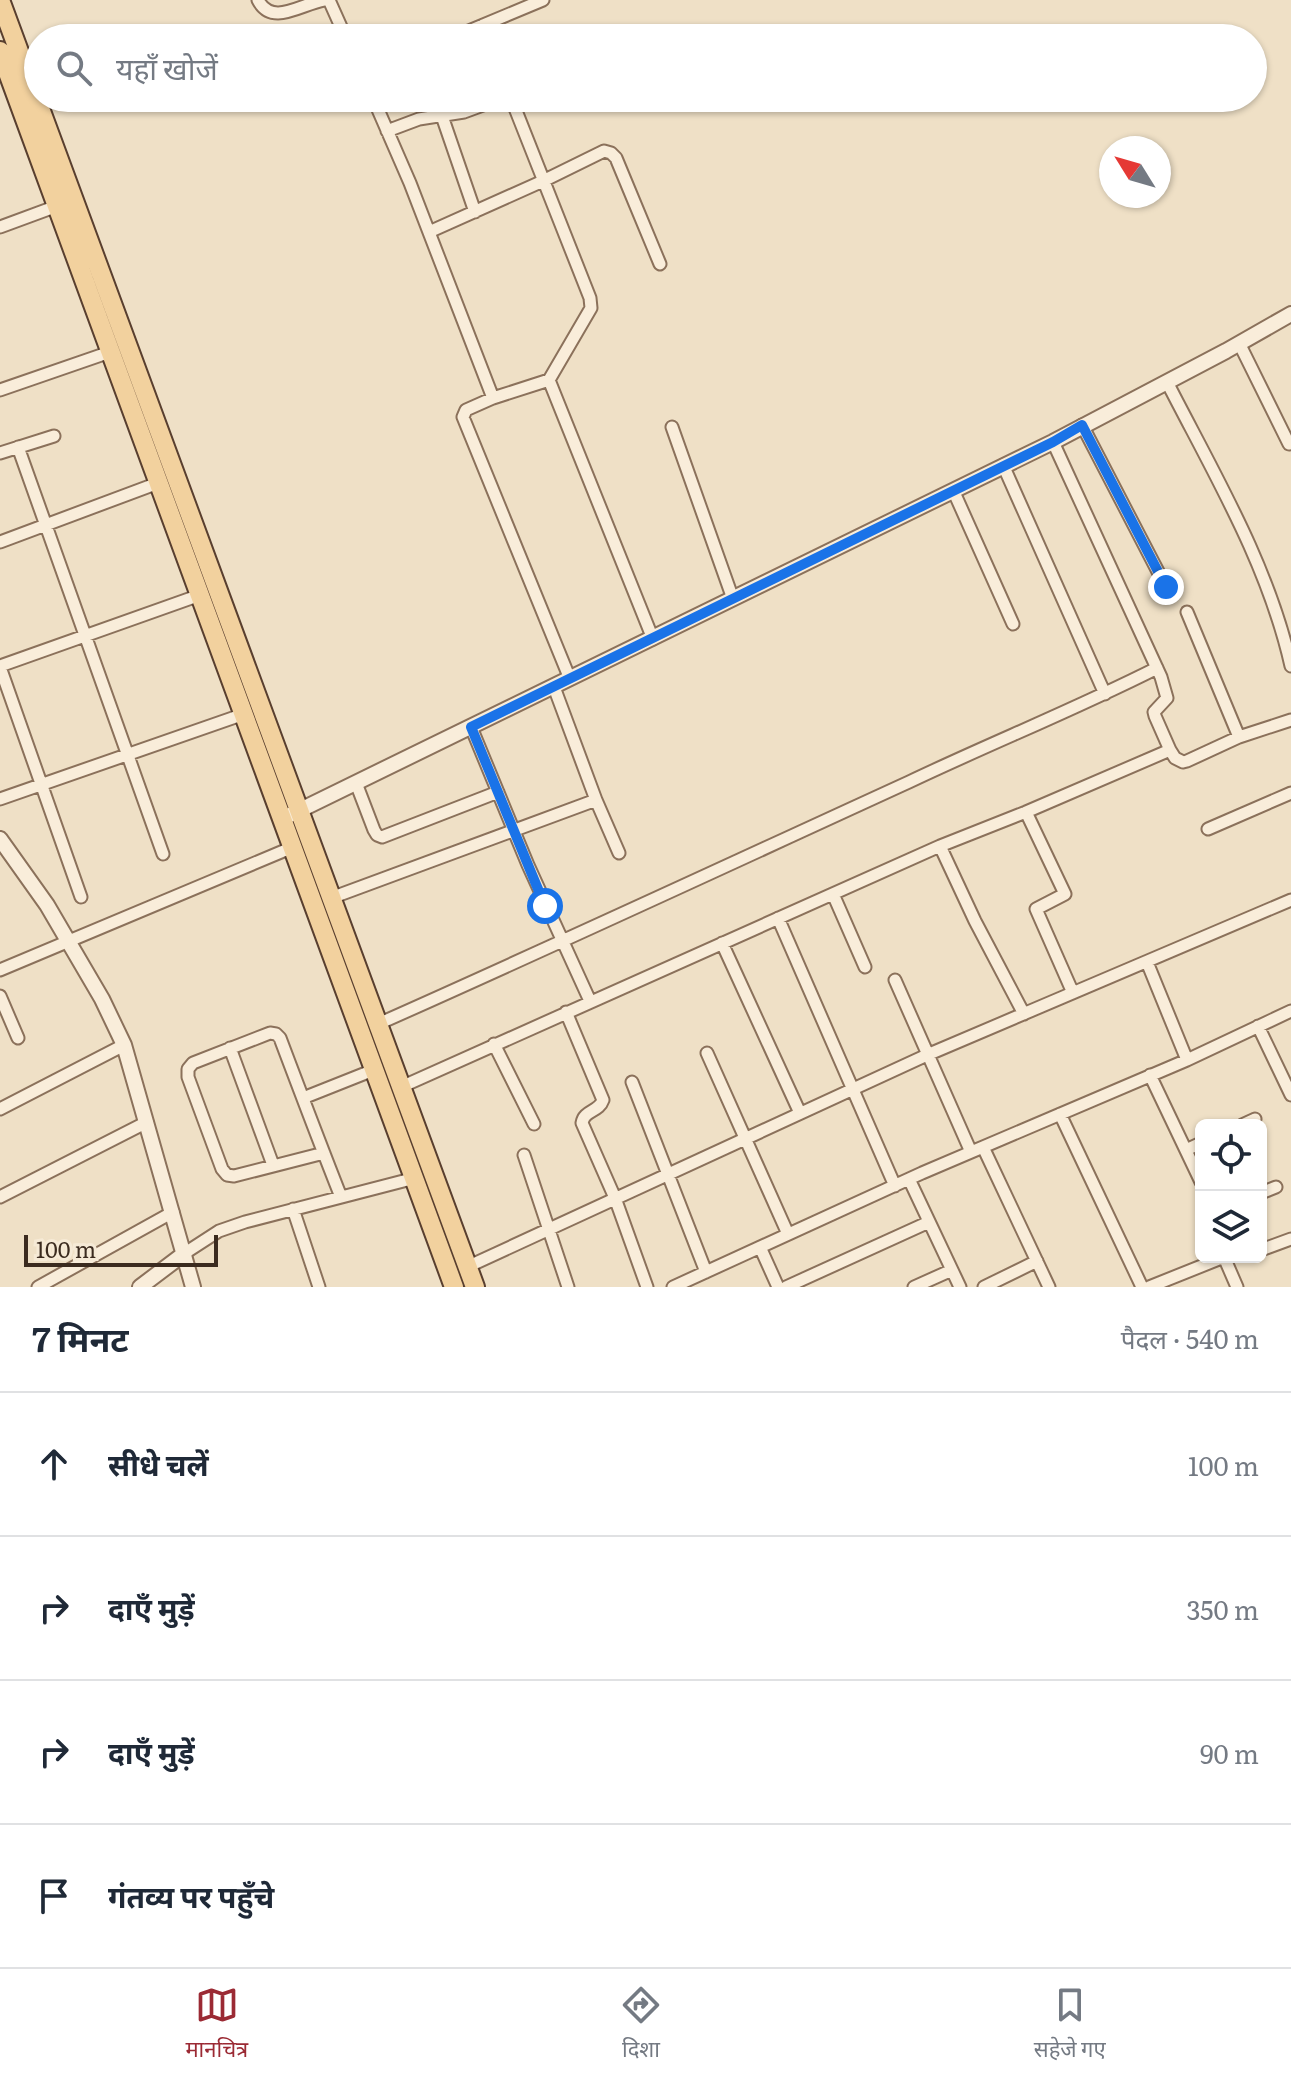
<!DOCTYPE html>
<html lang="hi">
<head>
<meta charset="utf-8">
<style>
  body { margin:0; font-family:Literata,"Noto Sans Devanagari",serif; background:#f2f2f3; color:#1f2937 }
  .controls { position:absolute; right:24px; bottom:24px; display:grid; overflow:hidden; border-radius:12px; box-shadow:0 2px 6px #0004 }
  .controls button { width:72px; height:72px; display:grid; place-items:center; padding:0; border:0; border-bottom:2px solid #e0e1e3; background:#fff; color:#1f2937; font:40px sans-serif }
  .compass { position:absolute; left:1099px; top:136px; width:72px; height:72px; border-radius:50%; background:#fff; box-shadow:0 2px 6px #0004; rotate:307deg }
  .scale { position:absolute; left:24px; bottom:20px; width:194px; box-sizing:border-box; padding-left:8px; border:4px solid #3b2b1f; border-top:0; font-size:22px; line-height:28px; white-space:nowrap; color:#3b2b1f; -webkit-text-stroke:6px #f6ead6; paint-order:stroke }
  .stop { position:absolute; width:24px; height:24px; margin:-18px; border:6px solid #1a73e8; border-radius:50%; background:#fff }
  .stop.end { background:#1a73e8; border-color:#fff; box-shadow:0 2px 8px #0008 }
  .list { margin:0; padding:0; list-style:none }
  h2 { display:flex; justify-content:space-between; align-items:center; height:104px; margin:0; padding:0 32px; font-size:34px }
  h2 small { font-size:26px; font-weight:400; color:#747a83 }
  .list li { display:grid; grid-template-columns:52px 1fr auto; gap:24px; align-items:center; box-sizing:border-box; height:144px; padding:0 32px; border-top:2px solid #e0e1e3 }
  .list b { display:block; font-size:30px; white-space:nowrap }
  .list em { font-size:26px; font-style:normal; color:#747a83 }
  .icon { flex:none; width:44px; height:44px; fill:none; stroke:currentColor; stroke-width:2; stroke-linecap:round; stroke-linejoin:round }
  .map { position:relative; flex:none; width:1291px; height:1287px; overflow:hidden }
  .search { position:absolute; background:#fff; box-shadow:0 2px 6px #0004; left:24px; right:24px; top:24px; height:88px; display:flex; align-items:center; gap:20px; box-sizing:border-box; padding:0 28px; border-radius:44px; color:#747a83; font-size:30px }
  .sheet { height:680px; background:#fff }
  nav { display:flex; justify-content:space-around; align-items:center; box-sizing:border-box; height:112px; border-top:2px solid #e0e1e3; background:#fff; font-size:22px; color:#747a83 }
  nav a { display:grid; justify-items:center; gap:4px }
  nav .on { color:#9b2a34 }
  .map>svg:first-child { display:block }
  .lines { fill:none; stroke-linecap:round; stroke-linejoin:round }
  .minor-casing { stroke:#8b715b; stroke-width:15 }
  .tertiary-casing { stroke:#8b715b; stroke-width:18 }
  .primary-casing { stroke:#593f2f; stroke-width:22 }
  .minor { stroke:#f9edda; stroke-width:11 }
  .tertiary { stroke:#f9edda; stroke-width:14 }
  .primary { stroke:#f2d19e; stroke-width:18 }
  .route { stroke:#1a73e8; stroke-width:10 }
</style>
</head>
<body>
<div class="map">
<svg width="1291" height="1287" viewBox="0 0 1291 1287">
  <rect width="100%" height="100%" fill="#efe0c6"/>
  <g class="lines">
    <!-- minor casing -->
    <g class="minor-casing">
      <path id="minor" d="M 258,0 C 272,27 301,4 324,0
        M 329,0 L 346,38
        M 483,25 L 488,38
        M 452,38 L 543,0
        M 373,98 L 410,183 L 493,398
        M 511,98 L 590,298 L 591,308 L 549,380 L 493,398 L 466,410 L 463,417 L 570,679
        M 442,116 L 475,212
        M 387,131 L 419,119 L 464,112 L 502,98
        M 0,227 L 57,206
        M 429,232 L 543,181 L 604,151 L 611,153 L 616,158 L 660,264
        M 1239,343 L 1289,444
        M 549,380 L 653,639
        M 1167,382 C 1214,474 1268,564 1291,666
        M 0,390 L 110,352
        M 1082,425 L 1166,587
        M 672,427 L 733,599
        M 1053,442 L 1161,677 L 1167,698 L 1154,712 L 1155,716 L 1170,750 L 1175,758 L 1183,762 L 1187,761 L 1239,737 L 1291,720
        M 18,447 L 163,854
        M 0,453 L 54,436
        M 1003,465 L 1105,694
        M 953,490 L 1013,624
        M 0,542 L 158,483
        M 1187,612 L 1239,737
        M 0,666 L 200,595
        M 0,667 L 81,897
        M 554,687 L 596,800 L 619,853
        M 471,727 L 528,865 L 590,1001
        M 356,783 L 374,830 L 377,835 L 382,837 L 498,792
        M 0,799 L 244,714
        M 1026,812 L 1065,894 L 1036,909 L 1073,993
        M 1208,829 L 1291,793
        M 940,846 L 975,921 L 1024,1014
        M 833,894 L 865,967
        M 331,898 L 596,800
        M 778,918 L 895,1186
        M 722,943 L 800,1113
        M 1147,962 L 1187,1060
        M 0,970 L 293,847
        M 895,980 L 971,1152
        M 0,996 L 18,1038
        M 566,1012 L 603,1100 C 599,1112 584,1110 582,1123 L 615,1198 L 647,1287
        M 378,1024 C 556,945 732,863 909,782 C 991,743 1076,709 1157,668
        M 1258,1026 L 1291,1095
        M 494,1044 L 534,1124
        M 230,1048 L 273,1165
        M 707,1053 L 788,1234
        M 1150,1075 L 1201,1182
        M 632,1082 L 706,1272
        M 401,1087 L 940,846 L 1026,812 L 1170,750
        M 303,1098 L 376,1069
        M 0,1109 L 124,1045
        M 1060,1114 L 1142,1287
        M 1242,1125 L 1255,1119
        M 983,1147 L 1049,1287
        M 1186,1150 L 1201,1143
        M 324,1153 L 234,1176 L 227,1175 L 222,1169 L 188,1077 L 188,1069 L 193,1063 L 270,1033 L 276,1034 L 280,1038 C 300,1091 320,1144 341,1197
        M 524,1155 L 568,1287
        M 909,1179 L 960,1287
        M 1261,1193 L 1276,1187
        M 0,1197 L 147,1122
        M 293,1209 L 319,1287
        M 760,1247 L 778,1287
        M 1261,1250 L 1291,1239
        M 185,1253 L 219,1231 L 245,1222 L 415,1178
        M 467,1267 L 927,1055 L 1291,900
        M 38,1287 L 173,1212
        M 673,1287 L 922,1173 L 1187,1060 L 1291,1011
        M 786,1287 L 929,1222
        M 914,1287 L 952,1270
        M 984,1287 L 1037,1261
        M 1149,1287 L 1224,1257 L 1237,1287"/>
    </g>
    <!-- tertiary casing -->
    <g class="tertiary-casing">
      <path id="tertiary" d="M 290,815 L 1053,442 L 1226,351 L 1291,314
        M 0,839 L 47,905 L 102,999 L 124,1045 L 193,1287
        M 140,1287 L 185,1253"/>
    </g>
    <!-- primary casing -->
    <g class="primary-casing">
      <path id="primary" d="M 0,0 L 475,1287
        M 0,51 L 454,1287"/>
    </g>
    <!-- minor -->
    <use href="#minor" class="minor"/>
    <!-- tertiary -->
    <use href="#tertiary" class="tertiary"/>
    <!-- primary -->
    <use href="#primary" class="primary"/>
  </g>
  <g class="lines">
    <!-- route -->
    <path class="route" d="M 545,906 L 471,727 L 1053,442 L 1082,425 L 1166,587"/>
  </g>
</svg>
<div class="controls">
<button><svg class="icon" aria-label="locate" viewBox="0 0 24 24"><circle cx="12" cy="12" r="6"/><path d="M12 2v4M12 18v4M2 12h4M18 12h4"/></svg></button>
<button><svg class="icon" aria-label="layers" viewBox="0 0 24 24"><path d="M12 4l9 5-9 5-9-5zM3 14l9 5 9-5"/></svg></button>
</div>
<svg class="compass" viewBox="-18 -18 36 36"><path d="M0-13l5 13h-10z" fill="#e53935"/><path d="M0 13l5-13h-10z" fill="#747a83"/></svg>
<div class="scale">100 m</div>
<div class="stop" style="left:545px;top:906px"></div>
<div class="stop end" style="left:1166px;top:587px"></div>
<div class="search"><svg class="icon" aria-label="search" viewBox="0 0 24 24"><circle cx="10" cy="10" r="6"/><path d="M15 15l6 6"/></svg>यहाँ खोजें</div>
</div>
<section class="sheet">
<h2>7 मिनट<small>पैदल · 540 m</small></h2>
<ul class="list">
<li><svg class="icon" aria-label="ahead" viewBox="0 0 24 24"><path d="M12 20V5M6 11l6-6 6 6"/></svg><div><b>सीधे चलें</b></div><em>100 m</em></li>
<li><svg class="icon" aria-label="right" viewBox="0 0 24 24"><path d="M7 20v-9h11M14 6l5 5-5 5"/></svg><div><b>दाएँ मुड़ें</b></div><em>350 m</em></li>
<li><svg class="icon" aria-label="right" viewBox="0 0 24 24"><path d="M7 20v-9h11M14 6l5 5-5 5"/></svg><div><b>दाएँ मुड़ें</b></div><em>90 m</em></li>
<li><svg class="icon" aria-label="arrive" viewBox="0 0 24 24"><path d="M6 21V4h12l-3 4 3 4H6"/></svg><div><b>गंतव्य पर पहुँचे</b></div></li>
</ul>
</section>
<nav>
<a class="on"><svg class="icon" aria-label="map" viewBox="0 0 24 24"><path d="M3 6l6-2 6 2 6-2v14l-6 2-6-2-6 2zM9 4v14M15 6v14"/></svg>मानचित्र</a>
<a><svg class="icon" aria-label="directions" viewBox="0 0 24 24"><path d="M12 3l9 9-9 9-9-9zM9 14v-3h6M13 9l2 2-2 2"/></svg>दिशा</a>
<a><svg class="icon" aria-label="saved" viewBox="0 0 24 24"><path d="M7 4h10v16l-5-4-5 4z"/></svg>सहेजे गए</a>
</nav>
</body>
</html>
